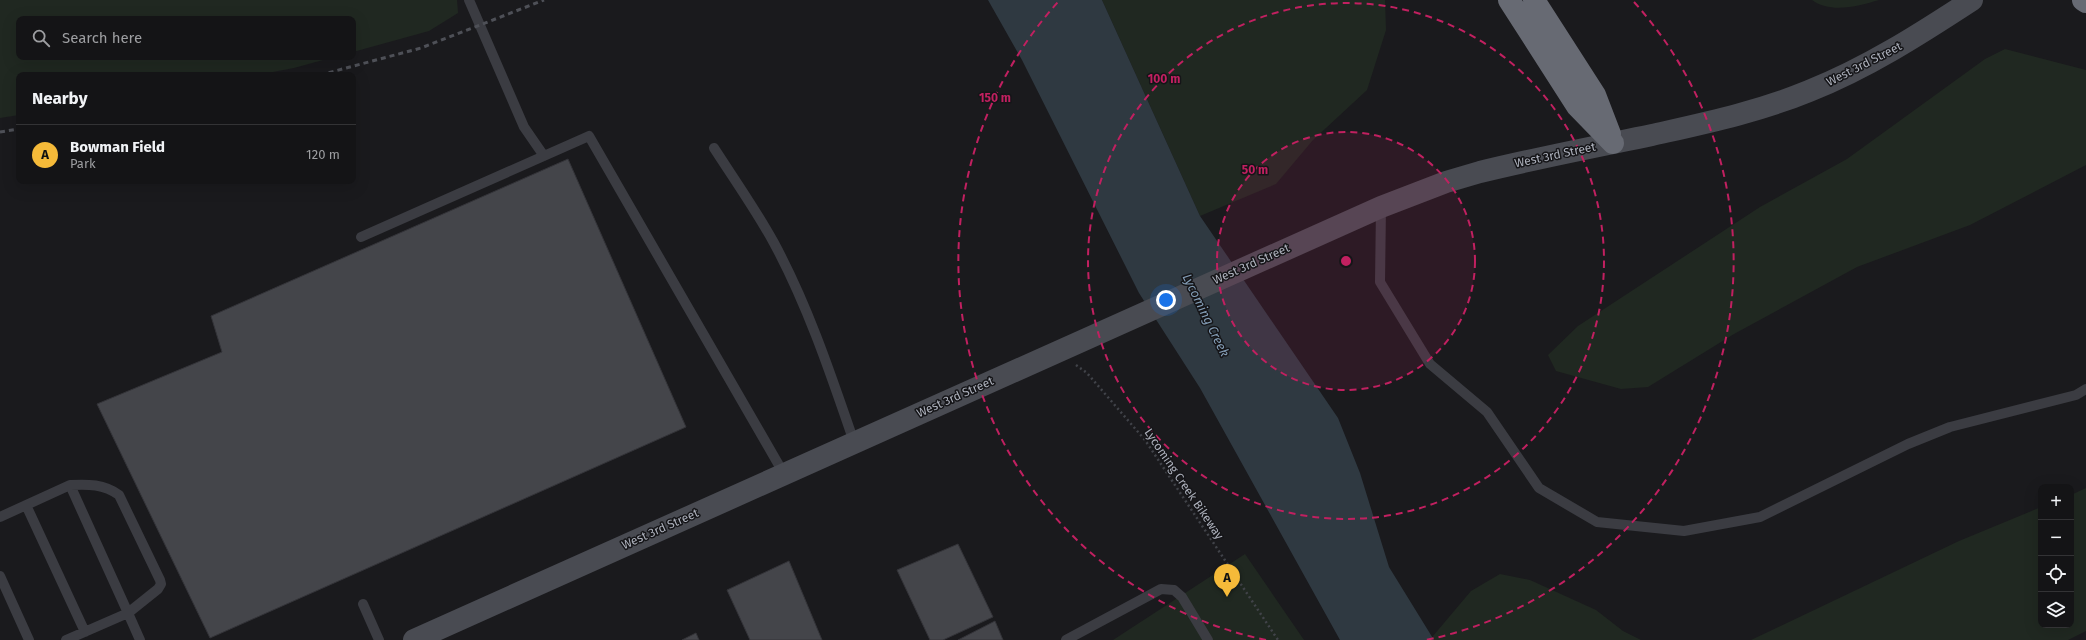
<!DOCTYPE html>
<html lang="en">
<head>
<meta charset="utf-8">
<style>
  body { margin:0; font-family:"Fira Sans",sans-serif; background:#1d1d1f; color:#f1f3f6 }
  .controls { position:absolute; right:12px; bottom:12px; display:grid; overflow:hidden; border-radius:8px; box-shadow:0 4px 16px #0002 }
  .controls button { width:36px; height:36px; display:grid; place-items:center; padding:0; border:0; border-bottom:1px solid #333335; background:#141416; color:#f1f3f6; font:20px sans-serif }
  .you { position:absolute; left:1166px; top:300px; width:14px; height:14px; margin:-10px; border:3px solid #fff; border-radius:50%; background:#1a73e8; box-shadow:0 0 0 6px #1a73e833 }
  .badge { display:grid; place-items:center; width:26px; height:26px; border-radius:50%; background:#f5ba39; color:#111; font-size:13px; font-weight:700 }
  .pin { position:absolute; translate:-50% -33px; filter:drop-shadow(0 1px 2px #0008) }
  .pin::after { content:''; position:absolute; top:21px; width:14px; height:12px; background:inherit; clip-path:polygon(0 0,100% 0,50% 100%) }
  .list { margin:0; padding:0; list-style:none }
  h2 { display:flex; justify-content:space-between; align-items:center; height:52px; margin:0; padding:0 16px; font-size:17px }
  h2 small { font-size:13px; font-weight:400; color:#9d9ea1 }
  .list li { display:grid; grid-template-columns:26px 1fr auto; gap:12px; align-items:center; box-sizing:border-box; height:60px; padding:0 16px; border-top:1px solid #333335 }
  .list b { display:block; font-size:15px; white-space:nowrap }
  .list p { margin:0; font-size:13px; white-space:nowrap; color:#9d9ea1 }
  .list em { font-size:13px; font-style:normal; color:#9d9ea1 }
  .icon { flex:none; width:22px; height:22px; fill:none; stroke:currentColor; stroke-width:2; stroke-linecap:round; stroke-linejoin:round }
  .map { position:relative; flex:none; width:2086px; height:640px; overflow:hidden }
  .search { position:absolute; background:#141416; box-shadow:0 4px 16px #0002; left:16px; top:16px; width:340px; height:44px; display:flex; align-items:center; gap:10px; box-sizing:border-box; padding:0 14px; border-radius:8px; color:#9d9ea1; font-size:15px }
  .panel { position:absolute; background:#141416; box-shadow:0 4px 16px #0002; left:16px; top:72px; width:340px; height:112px; border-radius:8px }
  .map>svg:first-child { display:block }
  .green { fill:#202821 }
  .water { fill:#2f3941 }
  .building { fill:#44454a; stroke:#343439 }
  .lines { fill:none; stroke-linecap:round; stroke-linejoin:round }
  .path { stroke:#414349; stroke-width:2.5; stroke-dasharray:2 3; stroke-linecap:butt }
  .lane { stroke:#3b3c42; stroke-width:10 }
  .secondary { stroke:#494b52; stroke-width:22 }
  .highway { stroke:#676a73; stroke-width:22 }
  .rail { stroke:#4e5057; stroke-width:3; stroke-dasharray:5 4; stroke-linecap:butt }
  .ring { fill:none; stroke:#c12060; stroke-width:2; stroke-dasharray:7 5 }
  .labels { text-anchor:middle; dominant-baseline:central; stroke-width:3; stroke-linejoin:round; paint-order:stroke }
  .street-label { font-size:12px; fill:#adb1bc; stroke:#151518 }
  .water-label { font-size:13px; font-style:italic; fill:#849eb7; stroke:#151518 }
  .centre { fill:#c12060; stroke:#151518; stroke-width:2 }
  .ring-label { font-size:12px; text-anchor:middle; font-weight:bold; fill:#c12060; stroke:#151518; stroke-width:3; stroke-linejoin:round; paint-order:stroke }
</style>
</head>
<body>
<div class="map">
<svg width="2086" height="640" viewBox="0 0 2086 640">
  <rect width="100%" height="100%" fill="#1a1a1d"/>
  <!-- green -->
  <path class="green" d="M 0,0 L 457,0 L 458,13 L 429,31 L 353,52 L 353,19 L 19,19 L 19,57 L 334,57 L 294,68 L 257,75 L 19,75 L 19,115 L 0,118 Z
    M 1102,0 L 1385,0 L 1386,30 L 1367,90 L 1313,140 L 1276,184 L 1200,216 Z
    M 1812,0 L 1879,0 C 1859,6 1831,14 1812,0 Z
    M 2005,49 L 2086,70 L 2086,165 L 1970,225 L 1857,267 L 1734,334 L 1648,387 L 1621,389 L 1556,371 L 1548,355 L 1578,326 L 1760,207 L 1847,159 L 1985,59 Z
    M 2086,488 L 2086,631 L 2068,640 L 1751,640 L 1959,541 L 2041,507 L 2041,625 L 2071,625 L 2071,495 Z
    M 1245,554 L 1304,640 L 1113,640 Z
    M 1500,574 L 1530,580 L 1596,610 L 1623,631 L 1641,640 L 1434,640 L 1433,636 L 1471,591 Z"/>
  <!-- water -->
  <path class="water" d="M 988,0 L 1102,0 L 1200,216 L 1338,418 L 1360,473 L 1389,567 L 1434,640 L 1340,640 L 1200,388 L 1139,293 L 1022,60 Z"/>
  <!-- building -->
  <path class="building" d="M 568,159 L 686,427 L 210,638 L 97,404 L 222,352 L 211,316 Z
    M 958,544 L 993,617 L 943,640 L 930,640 L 897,570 Z
    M 789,561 L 822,640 L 750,640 L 727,590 Z
    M 995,621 L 1003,640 L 958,640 Z
    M 696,633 L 699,640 L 682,640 Z"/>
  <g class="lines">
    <!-- path -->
    <path class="path" d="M 1076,365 L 1087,373 L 1145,440 L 1278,640"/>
    <!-- lane -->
    <path class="lane" d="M 469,0 L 524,127 L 544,156
      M 714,148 C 734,179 756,210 774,243 C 808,306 831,375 854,442
      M 1381,207 L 1380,282 L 1430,364 L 1487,412 L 1539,488 L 1597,522 L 1684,531 L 1760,517 L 1908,444 L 1950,427 L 2076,395 L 2086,389
      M 361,237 L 589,136 L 784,474
      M 26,505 L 85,632
      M 0,517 L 70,485
      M 0,576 L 29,640
      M 363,604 L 379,640
      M 66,640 L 128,613 L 70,485 C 88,484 104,484 119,495 L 160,580 L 161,584 L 158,589 L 128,613 L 140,640
      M 1066,640 L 1161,589 L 1174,590 L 1182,597 L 1208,640"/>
    <!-- secondary -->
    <path class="secondary" d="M 414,640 L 1381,207 L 1446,182 L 1480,172 C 1537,158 1594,147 1652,135 C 1705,123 1758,112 1809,91 C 1867,68 1920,34 1972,0"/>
    <!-- highway -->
    <path class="highway" d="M 1509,0 L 1577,106 L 1613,143
      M 1534,0 L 1595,95 L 1610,134
      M 2083,0 L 2086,2"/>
    <!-- rail -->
    <path class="rail" d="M 320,75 L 421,48 L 544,0
      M 0,132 L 19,129"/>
  </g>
  <!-- distance rings -->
  <circle cx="1346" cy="261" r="129" fill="#c12060" fill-opacity=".12"/>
  <g class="ring">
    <circle cx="1346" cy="261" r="129"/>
    <circle cx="1346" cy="261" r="258"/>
    <path d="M1266 640A387 387 0 0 1 1058 2M1634 2A387 387 0 0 1 1426 640"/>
  </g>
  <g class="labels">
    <!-- street labels -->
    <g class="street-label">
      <text transform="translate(1864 64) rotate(-27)">West 3rd Street</text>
      <text transform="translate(1555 155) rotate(-12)">West 3rd Street</text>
      <text transform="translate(1251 264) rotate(-24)">West 3rd Street</text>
      <text transform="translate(955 397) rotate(-24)">West 3rd Street</text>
      <text transform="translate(1184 484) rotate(56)">Lycoming Creek Bikeway</text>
      <text transform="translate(660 529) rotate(-24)">West 3rd Street</text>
    </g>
    <!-- water labels -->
    <g class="water-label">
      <text transform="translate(1206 315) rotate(64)">Lycoming Creek</text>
    </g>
  </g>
  <circle cx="1346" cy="261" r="6" class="centre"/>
  <g class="ring-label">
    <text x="1164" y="83">100 m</text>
    <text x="995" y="102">150 m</text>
    <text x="1255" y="174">50 m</text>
  </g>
</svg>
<div class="controls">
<button>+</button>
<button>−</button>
<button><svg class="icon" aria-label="locate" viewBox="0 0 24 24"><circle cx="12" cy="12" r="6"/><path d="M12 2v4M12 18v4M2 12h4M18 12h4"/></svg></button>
<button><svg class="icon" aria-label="layers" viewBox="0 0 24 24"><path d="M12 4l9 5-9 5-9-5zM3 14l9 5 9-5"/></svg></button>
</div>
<div class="you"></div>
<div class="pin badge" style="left:1227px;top:597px">A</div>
<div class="search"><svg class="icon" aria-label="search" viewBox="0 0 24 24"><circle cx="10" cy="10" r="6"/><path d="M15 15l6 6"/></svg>Search here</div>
<section class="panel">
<h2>Nearby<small></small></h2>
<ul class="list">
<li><span class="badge">A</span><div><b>Bowman Field</b><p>Park</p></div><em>120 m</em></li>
</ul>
</section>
</div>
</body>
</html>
